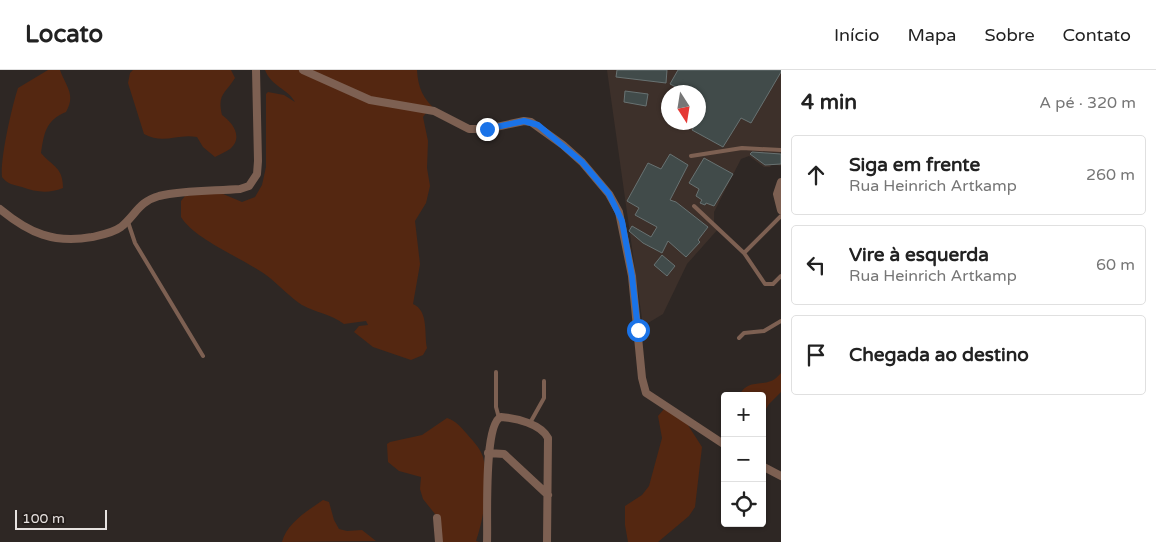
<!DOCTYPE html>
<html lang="pt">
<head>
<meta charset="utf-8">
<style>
  body { margin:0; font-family:"Varela Round",sans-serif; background:#f2f2f2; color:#222 }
  .controls { position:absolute; right:15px; bottom:15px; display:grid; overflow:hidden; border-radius:5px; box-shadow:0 1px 4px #0004 }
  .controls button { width:45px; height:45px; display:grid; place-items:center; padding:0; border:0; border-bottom:1px solid #e0e0e0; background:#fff; color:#222; font:25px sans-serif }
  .compass { position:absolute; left:661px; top:15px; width:45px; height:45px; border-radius:50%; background:#fff; box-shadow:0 1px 4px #0004; rotate:168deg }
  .scale { position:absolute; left:15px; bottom:12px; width:92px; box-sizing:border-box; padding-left:5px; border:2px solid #e7e2e0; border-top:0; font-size:14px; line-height:18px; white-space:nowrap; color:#e7e2e0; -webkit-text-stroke:4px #251e1b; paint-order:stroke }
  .stop { position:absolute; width:15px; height:15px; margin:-11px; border:4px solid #1a73e8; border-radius:50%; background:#fff }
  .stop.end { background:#1a73e8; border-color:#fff; box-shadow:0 1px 5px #0008 }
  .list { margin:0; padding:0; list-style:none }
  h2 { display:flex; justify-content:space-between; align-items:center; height:65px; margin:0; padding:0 20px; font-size:21px }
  h2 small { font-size:16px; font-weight:400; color:#767676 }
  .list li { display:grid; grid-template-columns:32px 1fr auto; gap:15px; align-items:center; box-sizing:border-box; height:80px; margin:0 10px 10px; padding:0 10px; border:1px solid #e0e0e0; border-radius:5px }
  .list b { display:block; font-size:19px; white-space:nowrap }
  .list p { margin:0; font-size:16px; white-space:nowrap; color:#767676 }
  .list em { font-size:16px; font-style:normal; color:#767676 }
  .icon { flex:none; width:28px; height:28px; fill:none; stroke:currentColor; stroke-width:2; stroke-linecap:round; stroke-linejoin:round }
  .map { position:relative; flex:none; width:781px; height:472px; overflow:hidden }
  header { display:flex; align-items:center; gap:30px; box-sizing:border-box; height:70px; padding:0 25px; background:#fff; border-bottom:1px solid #e0e0e0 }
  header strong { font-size:24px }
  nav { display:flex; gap:28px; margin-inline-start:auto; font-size:18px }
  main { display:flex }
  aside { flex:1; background:#fff }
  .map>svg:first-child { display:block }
  .built { fill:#3d302a; fill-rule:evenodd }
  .green { fill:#542711 }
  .building { fill:#414b4a; stroke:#687272 }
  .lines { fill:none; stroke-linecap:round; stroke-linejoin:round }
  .lane { stroke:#7d6052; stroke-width:4 }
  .street { stroke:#7d6052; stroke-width:8 }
  .route { stroke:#1a73e8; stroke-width:6 }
</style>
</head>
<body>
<header>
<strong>Locato</strong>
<nav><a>Início</a><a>Mapa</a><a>Sobre</a><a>Contato</a></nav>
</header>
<main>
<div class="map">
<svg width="781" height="472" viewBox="0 0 781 472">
  <rect width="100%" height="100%" fill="#2e2724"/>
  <!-- built -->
  <path class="built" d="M 607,0 L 781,0 L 781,96 L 772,94 L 770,97 L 764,97 L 749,86 L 741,89 L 714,142 L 714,153 L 719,158 L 687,194 L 663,244 L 643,256 ZM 668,22 L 698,22 L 698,52 L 668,52 Z"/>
  <!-- green -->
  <path class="green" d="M 48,0 L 60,0 C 66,17 76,24 66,42 C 46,50 44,63 41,83 C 53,97 63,97 63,118 C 48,124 36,122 22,117 C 14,115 7,114 2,107 C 0,89 12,36 18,18 Z
    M 133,0 L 231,0 L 235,8 C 225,24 217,24 222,45 C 232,52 244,67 230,79 C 226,82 220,84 215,87 L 203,77 L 197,67 C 177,63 164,75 144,64 L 128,13 L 130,3 Z
    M 265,0 L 417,0 C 418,18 423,29 437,41 L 426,43 L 423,47 L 428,71 L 427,98 L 430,116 L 426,133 L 415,151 L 420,194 L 413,234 C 429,241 424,264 427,278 L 423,285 L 411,290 L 373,277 L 354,262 L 359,256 L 368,255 L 366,251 L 344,254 C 331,244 317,243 302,235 C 290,227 281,217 270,208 C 246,189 196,171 181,147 L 181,131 L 185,126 L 216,121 L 242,132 L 255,127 L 262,115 L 266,97 L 266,24 L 268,22 L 284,25 L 295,32 C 288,19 271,16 265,0 Z
    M 781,303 L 781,322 L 769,334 L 762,346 L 762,326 L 739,326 C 747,310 758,316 771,311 C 775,310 778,306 781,303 Z
    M 664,339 L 686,352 L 702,377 L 695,437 L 689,446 L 658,472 L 628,472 L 625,455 L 625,436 L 642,425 L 649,416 L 662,368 L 658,346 Z
    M 447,348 C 456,351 461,357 467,364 C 473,371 480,378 483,387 C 490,411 484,448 476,471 L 479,472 L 440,472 L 439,449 L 423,429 L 420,419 L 421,407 L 399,401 L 388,392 L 387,374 L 390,372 L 422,365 Z
    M 323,430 L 329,432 L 334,450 L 339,459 L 347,461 L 362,460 L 376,471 L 282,472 C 287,453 307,441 323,430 Z"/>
  <!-- building -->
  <path class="building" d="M 617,0 L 667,0 L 666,13 L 616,7 Z
    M 678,0 L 781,0 L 781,2 L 751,53 L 741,48 L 723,77 L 692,60 L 703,42 L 698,40 L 698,22 L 686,22 L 670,14 Z
    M 625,21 L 648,24 L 646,36 L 624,32 Z
    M 752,82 L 781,84 L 781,94 L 765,95 L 750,84 Z
    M 670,84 L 688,95 L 670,130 L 676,132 L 708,157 L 698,170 L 700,172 L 686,187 L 668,171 L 662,183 L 643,173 L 629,161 L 632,156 L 651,167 L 657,157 L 635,145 L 639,138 L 627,131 L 648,93 L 661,99 Z
    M 704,88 L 733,104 L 714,136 L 706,133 L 705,135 L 700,133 L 702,130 L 696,126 L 699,119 L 689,113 Z
    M 662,185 L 675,196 L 667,206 L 654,195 Z"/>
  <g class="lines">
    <!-- lane -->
    <path class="lane" d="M 691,86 L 742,78 L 781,80
      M 694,136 L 744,183 L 765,214 L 773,214 L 781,206
      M 128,152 L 135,173 L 203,286
      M 744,183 L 781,146
      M 739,268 L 744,263 L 764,261 L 781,251
      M 496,302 L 496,337 L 499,348
      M 530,353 L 544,328 L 544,311"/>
    <!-- street -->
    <path class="street" d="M 303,0 L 370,30 L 434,41 L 469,59 L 487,59 L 524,51 L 531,52 L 563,75 L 582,92 L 609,124 L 619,142 L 632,206 L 642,308 L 646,323 L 725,375
      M 781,112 L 777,124 L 781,140
      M 0,139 C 29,163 54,174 92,167 C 101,165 113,163 121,157 C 136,145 138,132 159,126 C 184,120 214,121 240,119 L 249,116 L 257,104 L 258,91 L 256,0
      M 488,383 L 504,384 L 548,425
      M 762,396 L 781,406
      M 437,448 L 439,472
      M 487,472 C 488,452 483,354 501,347 C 516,348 541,354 548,368 L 547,472"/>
  </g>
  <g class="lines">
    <!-- route -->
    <path class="route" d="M 487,59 L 524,51 L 538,55 L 582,92 L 609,124 L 622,151 L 632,206 L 638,260"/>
  </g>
</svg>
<div class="controls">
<button>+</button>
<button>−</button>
<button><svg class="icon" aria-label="locate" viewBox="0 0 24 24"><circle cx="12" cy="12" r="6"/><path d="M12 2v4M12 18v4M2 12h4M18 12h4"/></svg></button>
</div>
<svg class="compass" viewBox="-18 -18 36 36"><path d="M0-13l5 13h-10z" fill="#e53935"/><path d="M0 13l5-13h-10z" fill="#767676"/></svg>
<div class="scale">100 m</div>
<div class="stop" style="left:638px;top:260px"></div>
<div class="stop end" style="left:487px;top:59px"></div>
</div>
<aside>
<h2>4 min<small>A pé · 320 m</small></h2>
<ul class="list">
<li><svg class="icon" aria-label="ahead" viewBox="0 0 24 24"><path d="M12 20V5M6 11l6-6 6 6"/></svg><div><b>Siga em frente</b><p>Rua Heinrich Artkamp</p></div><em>260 m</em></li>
<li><svg class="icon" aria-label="left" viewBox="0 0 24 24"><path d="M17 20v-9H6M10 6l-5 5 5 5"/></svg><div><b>Vire à esquerda</b><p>Rua Heinrich Artkamp</p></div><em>60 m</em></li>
<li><svg class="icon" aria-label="arrive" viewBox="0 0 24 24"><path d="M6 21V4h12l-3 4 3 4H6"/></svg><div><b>Chegada ao destino</b></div></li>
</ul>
</aside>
</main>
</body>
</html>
